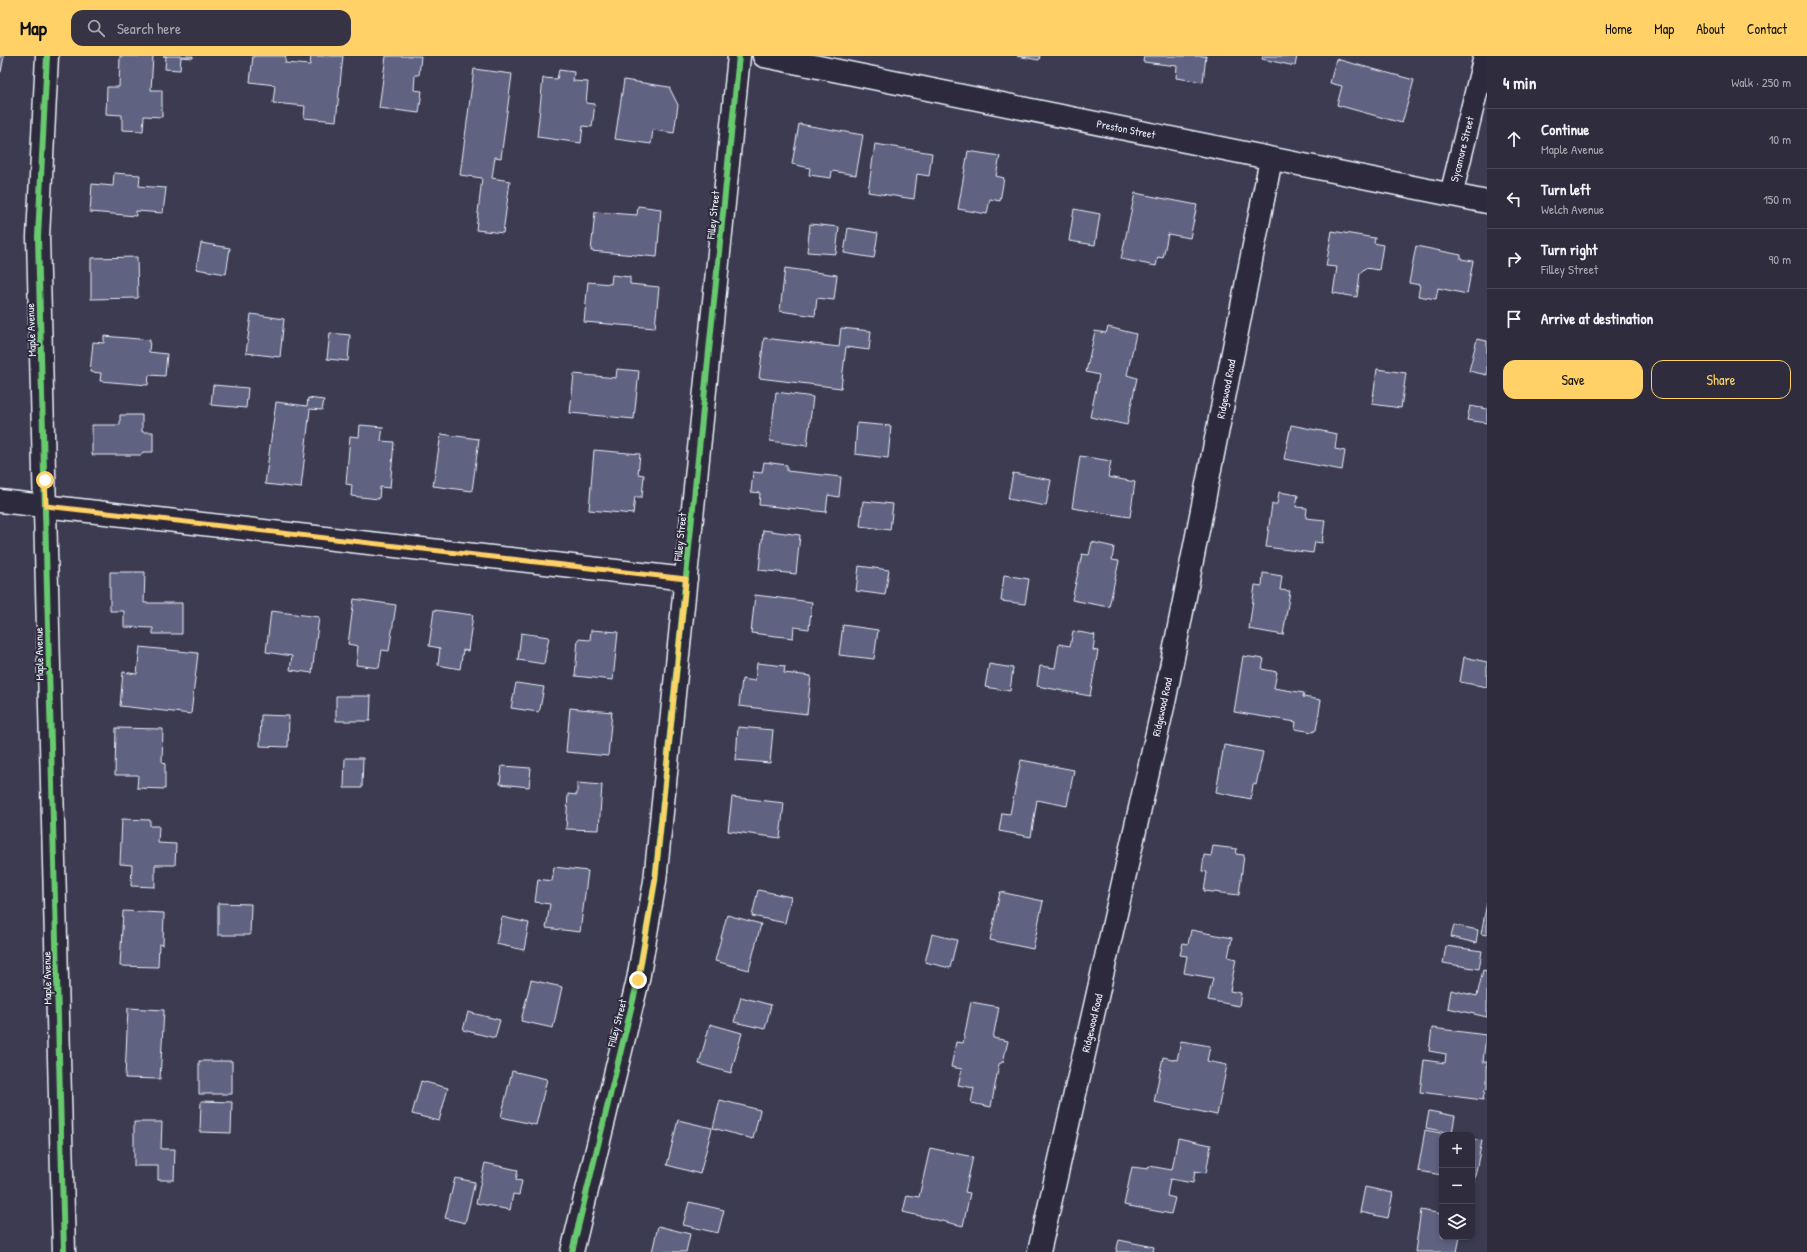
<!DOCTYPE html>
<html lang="en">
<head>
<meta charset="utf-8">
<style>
  body { margin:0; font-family:"Patrick Hand",sans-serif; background:#363444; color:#f1f3f6 }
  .controls { position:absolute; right:12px; bottom:12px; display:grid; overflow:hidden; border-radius:8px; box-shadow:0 2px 6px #0003 }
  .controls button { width:36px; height:36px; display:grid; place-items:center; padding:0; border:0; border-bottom:1px solid #494857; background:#2e2c3d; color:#f1f3f6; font:20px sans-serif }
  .stop { position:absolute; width:12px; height:12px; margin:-9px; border:3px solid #ffd166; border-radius:50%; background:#fff }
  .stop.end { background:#ffd166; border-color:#fff; box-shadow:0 1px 4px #0008 }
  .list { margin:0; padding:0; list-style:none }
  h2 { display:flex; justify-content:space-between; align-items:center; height:52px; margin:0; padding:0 16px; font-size:17px }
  h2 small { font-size:13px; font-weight:400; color:#a7a7b0 }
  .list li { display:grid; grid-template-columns:26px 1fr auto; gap:12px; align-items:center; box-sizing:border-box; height:60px; padding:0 16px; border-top:1px solid #494857 }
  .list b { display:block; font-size:15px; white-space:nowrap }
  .list p { margin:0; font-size:13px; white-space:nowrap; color:#a7a7b0 }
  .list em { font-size:13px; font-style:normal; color:#a7a7b0 }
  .actions { display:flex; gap:8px; padding:12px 16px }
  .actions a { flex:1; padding:9px 0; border:1px solid #ffd166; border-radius:12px; text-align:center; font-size:14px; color:#ffd166 }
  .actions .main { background:#ffd166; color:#111 }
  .icon { flex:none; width:22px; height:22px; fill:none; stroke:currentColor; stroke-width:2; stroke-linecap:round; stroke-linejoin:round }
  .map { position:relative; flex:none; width:1487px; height:1196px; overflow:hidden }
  header { display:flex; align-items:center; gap:24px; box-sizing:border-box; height:56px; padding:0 20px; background:#ffd166; color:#111 }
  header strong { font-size:19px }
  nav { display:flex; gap:22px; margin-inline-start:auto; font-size:14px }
  .search { width:280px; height:36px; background:#363444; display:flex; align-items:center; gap:10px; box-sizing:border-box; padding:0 14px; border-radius:12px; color:#a7a7b0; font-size:15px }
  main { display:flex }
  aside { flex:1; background:#2e2c3d }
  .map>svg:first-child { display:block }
  .building { fill:#5f6481; stroke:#e8f1f8 }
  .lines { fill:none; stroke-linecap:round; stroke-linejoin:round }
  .minor-casing { stroke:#e8f1f8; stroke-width:25 }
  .minor { stroke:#2f2a3d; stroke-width:22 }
  .cycleway-casing { stroke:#2f2a3d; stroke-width:8 }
  .cycleway { stroke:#67ca6e; stroke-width:6 }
  .route { stroke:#ffd166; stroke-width:5 }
  .labels { text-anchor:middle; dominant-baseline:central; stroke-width:4; stroke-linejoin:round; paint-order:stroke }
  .street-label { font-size:11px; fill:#e8f1f8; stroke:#2f2a3d }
</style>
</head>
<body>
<header>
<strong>Map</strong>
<div class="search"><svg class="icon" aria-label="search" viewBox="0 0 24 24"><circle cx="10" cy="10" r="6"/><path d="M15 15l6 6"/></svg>Search here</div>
<nav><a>Home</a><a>Map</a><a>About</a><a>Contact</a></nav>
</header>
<main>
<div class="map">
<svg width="1487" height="1196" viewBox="0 0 1487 1196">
  <rect width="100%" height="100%" fill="#3d3b51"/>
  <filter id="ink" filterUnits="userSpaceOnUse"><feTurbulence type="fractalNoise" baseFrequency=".025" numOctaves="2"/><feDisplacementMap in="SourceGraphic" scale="8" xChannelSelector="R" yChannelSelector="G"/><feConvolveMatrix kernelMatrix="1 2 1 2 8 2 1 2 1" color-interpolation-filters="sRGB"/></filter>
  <g filter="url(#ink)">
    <!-- building -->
    <path class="building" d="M 0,0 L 4,0 L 1,16 L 0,16 Z
      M 120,0 L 153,0 L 151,34 L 162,34 L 162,61 L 144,60 L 143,75 L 122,74 L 122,59 L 106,58 L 107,31 L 119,31 Z
      M 163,0 L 193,0 L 193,2 L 181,1 L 180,14 L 165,13 L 166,0 Z
      M 253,0 L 286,0 L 285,7 L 310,9 L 311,0 L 343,0 L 336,65 L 304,62 L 305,50 L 273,47 L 275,29 L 250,26 Z
      M 386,0 L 421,0 L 419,19 L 415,19 L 414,34 L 422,35 L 419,57 L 379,52 Z
      M 1017,0 L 1040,0 L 1039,4 Z
      M 1144,0 L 1206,0 L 1203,26 L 1176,22 L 1177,10 L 1143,6 Z
      M 1263,0 L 1297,0 L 1295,10 L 1262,3 Z
      M 1336,3 L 1414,24 L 1402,67 L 1337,49 L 1342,30 L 1330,27 Z
      M 474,13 L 512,18 L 501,102 L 495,101 L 492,122 L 510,125 L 503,177 L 476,174 L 482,122 L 460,119 Z
      M 559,14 L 574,16 L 573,25 L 588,26 L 586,47 L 595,48 L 592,71 L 583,70 L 581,87 L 537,81 L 543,22 L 557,23 Z
      M 624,24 L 669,31 L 678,49 L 674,77 L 653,74 L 651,88 L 615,83 Z
      M 799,68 L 863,79 L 856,119 L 832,115 L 831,122 L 809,119 L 810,112 L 792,108 Z
      M 875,88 L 932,97 L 929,120 L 917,118 L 914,143 L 868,136 Z
      M 968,95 L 1000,100 L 996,120 L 1004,122 L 1000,145 L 990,143 L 987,158 L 958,153 Z
      M 114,117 L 140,119 L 139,130 L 166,132 L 163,157 L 136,155 L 136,160 L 90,156 L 92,128 L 113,130 Z
      M 1135,137 L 1197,149 L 1190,182 L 1168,178 L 1163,202 L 1158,201 L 1156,210 L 1121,203 Z
      M 638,150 L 661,153 L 657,201 L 591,195 L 595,156 L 637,159 Z
      M 1074,153 L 1100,158 L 1095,189 L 1069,185 Z
      M 810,168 L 839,171 L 836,198 L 807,196 Z
      M 848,172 L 878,177 L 874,202 L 844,197 Z
      M 1332,175 L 1375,182 L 1374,187 L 1383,189 L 1379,214 L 1365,212 L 1360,217 L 1357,241 L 1333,237 L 1337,211 L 1326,210 Z
      M 201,187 L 230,192 L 226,218 L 196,213 Z
      M 1416,190 L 1461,199 L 1461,203 L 1473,205 L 1467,238 L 1438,232 L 1436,243 L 1418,240 L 1420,229 L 1409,227 Z
      M 137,201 L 138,242 L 91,243 L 91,202 Z
      M 785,212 L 837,219 L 834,244 L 817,242 L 815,260 L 780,255 Z
      M 612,219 L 630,221 L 630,228 L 659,231 L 655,272 L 584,266 L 588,226 L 611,228 Z
      M 251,258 L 284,263 L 280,301 L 246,297 Z
      M 1108,271 L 1136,278 L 1127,319 L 1137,322 L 1127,369 L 1090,361 L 1099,319 L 1086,316 L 1095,275 L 1106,277 Z
      M 841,272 L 871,275 L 869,294 L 846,291 L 841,332 L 759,322 L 764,282 L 839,291 Z
      M 330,277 L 350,279 L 348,305 L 327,303 Z
      M 104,280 L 150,284 L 149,296 L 167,298 L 165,320 L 149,319 L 148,329 L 100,325 L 101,317 L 90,316 L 93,286 L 104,287 Z
      M 1477,283 L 1487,285 L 1487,319 L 1469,315 Z
      M 617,313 L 639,315 L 634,363 L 570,357 L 574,318 L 616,322 Z
      M 1377,313 L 1406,317 L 1401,352 L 1372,348 Z
      M 213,329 L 248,332 L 246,352 L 211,349 Z
      M 776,336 L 813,341 L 807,390 L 770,385 Z
      M 308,342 L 324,344 L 322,354 L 310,353 L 301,432 L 265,428 L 276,346 L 307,350 Z
      M 1470,350 L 1487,353 L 1487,367 L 1467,364 Z
      M 120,359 L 142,359 L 142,376 L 153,376 L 153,396 L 143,396 L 141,399 L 92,399 L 92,369 L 120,369 Z
      M 857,367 L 891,370 L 888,402 L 855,398 Z
      M 360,369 L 383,371 L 381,385 L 394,386 L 390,432 L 380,431 L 379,443 L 351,440 L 352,429 L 346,428 L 350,380 L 359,381 Z
      M 1291,369 L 1337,378 L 1335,393 L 1345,395 L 1342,414 L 1284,403 Z
      M 441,378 L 479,383 L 472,435 L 433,430 Z
      M 594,394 L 640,398 L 638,418 L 644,419 L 642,441 L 635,441 L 633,458 L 589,454 Z
      M 1080,400 L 1111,405 L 1108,421 L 1135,426 L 1130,461 L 1072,452 Z
      M 764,406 L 787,409 L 787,415 L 841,421 L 839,441 L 828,439 L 826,456 L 759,449 L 760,437 L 751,436 L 753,416 L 762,417 Z
      M 1013,417 L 1051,424 L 1046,450 L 1008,443 Z
      M 1279,436 L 1298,439 L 1296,451 L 1307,452 L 1306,462 L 1325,464 L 1322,487 L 1315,486 L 1313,497 L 1266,491 L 1272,448 L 1277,448 Z
      M 863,445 L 893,448 L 890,474 L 860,470 Z
      M 763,474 L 800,479 L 796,518 L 759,514 Z
      M 1092,486 L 1114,491 L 1112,504 L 1119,505 L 1109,551 L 1072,544 L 1082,498 L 1089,499 Z
      M 859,510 L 889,514 L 885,539 L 856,535 Z
      M 110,516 L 145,516 L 144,547 L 182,547 L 182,578 L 153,578 L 153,572 L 124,571 L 124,555 L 110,555 Z
      M 1263,517 L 1282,520 L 1280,534 L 1290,535 L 1283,579 L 1249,573 L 1255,529 L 1262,530 Z
      M 1004,519 L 1029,523 L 1025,548 L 1001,545 Z
      M 755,539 L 812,546 L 809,573 L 794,571 L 793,582 L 751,577 Z
      M 354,543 L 396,549 L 389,595 L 382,594 L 379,612 L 356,609 L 358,590 L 348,588 Z
      M 434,554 L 473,559 L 468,595 L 463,594 L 460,613 L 438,609 L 440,592 L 429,590 Z
      M 271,555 L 319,561 L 312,617 L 290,614 L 292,600 L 266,596 Z
      M 843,569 L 878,574 L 874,603 L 839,599 Z
      M 591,574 L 618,576 L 613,624 L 575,620 L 578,583 L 590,584 Z
      M 1073,575 L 1095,579 L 1093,594 L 1098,595 L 1090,640 L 1037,630 L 1040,610 L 1055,612 L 1059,588 L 1070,590 Z
      M 521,577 L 549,581 L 544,608 L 518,604 Z
      M 140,591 L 198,597 L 191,658 L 120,650 L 123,616 L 137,618 Z
      M 1243,600 L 1264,603 L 1262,613 L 1277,616 L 1274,632 L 1304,637 L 1303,641 L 1321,644 L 1316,674 L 1313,676 L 1295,673 L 1296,666 L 1234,656 Z
      M 1464,601 L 1487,606 L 1487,631 L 1460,626 Z
      M 757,607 L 785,610 L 784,617 L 811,620 L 807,658 L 739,650 L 742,623 L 755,625 Z
      M 989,608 L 1013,612 L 1010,635 L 985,631 Z
      M 516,627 L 544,631 L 540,653 L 538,656 L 511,652 Z
      M 336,640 L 371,640 L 370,665 L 336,665 Z
      M 570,652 L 612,656 L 608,700 L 566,696 Z
      M 261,659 L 289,660 L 288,691 L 260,690 Z
      M 738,671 L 773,674 L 770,707 L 736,704 Z
      M 116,672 L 163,673 L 162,705 L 165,708 L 165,733 L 137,732 L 138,719 L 115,719 Z
      M 1224,689 L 1263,696 L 1256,729 L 1253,728 L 1251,743 L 1216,736 Z
      M 345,702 L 363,702 L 362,732 L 344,732 Z
      M 1021,704 L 1074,714 L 1067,750 L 1037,744 L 1031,781 L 999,775 L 1002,757 L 1010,758 Z
      M 502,710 L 531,712 L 529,731 L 500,728 Z
      M 577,727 L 602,729 L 599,774 L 566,773 L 568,738 L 577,739 Z
      M 732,741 L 784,747 L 780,782 L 728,775 Z
      M 122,763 L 150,764 L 150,770 L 159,770 L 158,787 L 176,788 L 175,809 L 155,809 L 155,831 L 131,830 L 132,809 L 120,808 Z
      M 1213,790 L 1237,793 L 1236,798 L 1244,799 L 1239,839 L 1204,835 L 1207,816 L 1202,815 L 1204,799 L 1211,800 Z
      M 554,811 L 588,815 L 580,876 L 546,872 L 550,848 L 535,846 L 538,823 L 552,825 Z
      M 758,834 L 791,841 L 785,867 L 752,860 Z
      M 1000,836 L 1043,845 L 1033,893 L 990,884 Z
      M 218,847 L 251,848 L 250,879 L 218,879 Z
      M 1487,847 L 1487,879 L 1481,878 Z
      M 123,855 L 164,857 L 163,889 L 159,888 L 158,911 L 120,910 Z
      M 727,859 L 761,868 L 749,914 L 715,905 Z
      M 502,861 L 529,867 L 524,894 L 496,888 Z
      M 1454,869 L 1478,874 L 1476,887 L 1451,881 Z
      M 1191,874 L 1232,882 L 1228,901 L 1236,903 L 1230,935 L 1241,937 L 1239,950 L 1208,944 L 1213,922 L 1184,917 L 1187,900 L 1180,899 L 1183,887 L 1188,888 Z
      M 932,878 L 957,884 L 950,912 L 925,906 Z
      M 1446,890 L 1482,895 L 1479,913 L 1443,907 Z
      M 1483,914 L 1487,915 L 1487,961 L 1448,952 L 1451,934 L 1477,940 Z
      M 531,924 L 562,931 L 553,972 L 521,965 Z
      M 741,941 L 771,949 L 765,973 L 734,966 Z
      M 971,946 L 999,951 L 993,982 L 1008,985 L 1003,1006 L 999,1008 L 991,1051 L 971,1047 L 974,1032 L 958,1029 L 962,1013 L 951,1011 L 956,986 L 963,987 Z
      M 128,952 L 164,954 L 160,1023 L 125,1022 Z
      M 468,956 L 500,964 L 495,982 L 463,974 Z
      M 710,968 L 742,977 L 731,1017 L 699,1008 Z
      M 1432,972 L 1486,979 L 1483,1006 L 1487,1006 L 1487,1034 L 1485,1033 L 1483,1044 L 1420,1036 L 1424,1004 L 1445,1007 L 1446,998 L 1429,995 Z
      M 1181,985 L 1210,990 L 1207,1005 L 1227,1009 L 1217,1059 L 1154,1046 L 1163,1001 L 1177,1004 Z
      M 199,1005 L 232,1005 L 232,1038 L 199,1038 Z
      M 512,1015 L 547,1023 L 536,1069 L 501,1061 Z
      M 421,1025 L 448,1032 L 439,1065 L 412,1058 Z
      M 720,1044 L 760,1054 L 753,1083 L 713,1072 Z
      M 201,1045 L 232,1046 L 231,1077 L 200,1076 Z
      M 1429,1055 L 1455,1060 L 1452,1077 L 1426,1072 Z
      M 678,1064 L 712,1072 L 700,1118 L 667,1109 Z
      M 134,1066 L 162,1066 L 161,1093 L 175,1093 L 174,1124 L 158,1124 L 158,1110 L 134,1110 Z
      M 1425,1074 L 1451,1079 L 1442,1079 L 1442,1119 L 1418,1115 Z
      M 1178,1082 L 1211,1089 L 1206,1117 L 1195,1115 L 1193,1127 L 1170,1123 L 1167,1140 L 1175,1142 L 1171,1158 L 1124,1149 L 1132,1111 L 1148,1113 L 1149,1110 L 1172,1114 Z
      M 1472,1083 L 1482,1085 L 1473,1130 L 1472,1129 Z
      M 930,1092 L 973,1101 L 965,1136 L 970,1137 L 963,1170 L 903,1156 L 907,1139 L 919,1141 Z
      M 485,1107 L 518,1114 L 516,1124 L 522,1125 L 519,1139 L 513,1138 L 510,1154 L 476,1147 Z
      M 455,1122 L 475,1126 L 465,1167 L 445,1162 Z
      M 1365,1131 L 1393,1137 L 1388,1162 L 1360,1156 Z
      M 689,1146 L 724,1154 L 718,1177 L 683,1169 Z
      M 1421,1154 L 1442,1158 L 1442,1181 L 1460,1181 L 1457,1196 L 1415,1196 Z
      M 658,1170 L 690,1178 L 686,1196 L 652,1196 Z
      M 1119,1184 L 1154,1191 L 1153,1196 L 1116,1196 Z"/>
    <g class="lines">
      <!-- minor casing -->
      <g class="minor-casing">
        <path id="minor" d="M 47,0 L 38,181 L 64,1196
          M 764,0 L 1487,146
          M 1451,139 L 1485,0
          M 0,445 L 686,523
          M 572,1196 L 638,924 L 655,825 L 739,0
          M 1039,1196 L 1165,642 L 1271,103"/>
      </g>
      <!-- minor -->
      <use href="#minor" class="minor"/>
      <!-- cycleway casing -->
      <g class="cycleway-casing">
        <path id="cycleway" d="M 47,0 L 38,181 L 64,1196
          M 572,1196 L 638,924 L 655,825 L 739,0"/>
      </g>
      <!-- cycleway -->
      <use href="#cycleway" class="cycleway"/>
    </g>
  </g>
  <g class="lines" filter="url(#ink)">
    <!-- route -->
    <path class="route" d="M 45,424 L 46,450 L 686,523 L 655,825 L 638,924"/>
  </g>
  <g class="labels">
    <!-- street labels -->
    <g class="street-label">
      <text transform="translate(1126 73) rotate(11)">Preston Street</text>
      <text transform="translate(1462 93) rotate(-76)">Sycamore Street</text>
      <text transform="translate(713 159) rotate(-84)">Filley Street</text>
      <text transform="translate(31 274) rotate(-92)">Maple Avenue</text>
      <text transform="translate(1226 333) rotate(-79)">Ridgewood Road</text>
      <text transform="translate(680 481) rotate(-84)">Filley Street</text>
      <text transform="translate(39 598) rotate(-91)">Maple Avenue</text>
      <text transform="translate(1162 651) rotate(-78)">Ridgewood Road</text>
      <text transform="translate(47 922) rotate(-91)">Maple Avenue</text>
      <text transform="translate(617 967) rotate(-76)">Filley Street</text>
      <text transform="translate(1092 967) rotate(-77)">Ridgewood Road</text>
    </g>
  </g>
</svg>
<div class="controls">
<button>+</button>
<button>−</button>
<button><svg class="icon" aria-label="layers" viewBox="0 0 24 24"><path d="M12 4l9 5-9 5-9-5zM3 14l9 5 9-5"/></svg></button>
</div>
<div class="stop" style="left:45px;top:424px"></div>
<div class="stop end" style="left:638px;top:924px"></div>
</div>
<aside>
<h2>4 min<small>Walk · 250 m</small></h2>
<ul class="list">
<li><svg class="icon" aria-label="ahead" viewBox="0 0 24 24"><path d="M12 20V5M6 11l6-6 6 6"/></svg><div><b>Continue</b><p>Maple Avenue</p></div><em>10 m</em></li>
<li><svg class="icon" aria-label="left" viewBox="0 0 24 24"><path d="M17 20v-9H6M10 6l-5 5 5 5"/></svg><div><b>Turn left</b><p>Welch Avenue</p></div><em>150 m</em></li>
<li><svg class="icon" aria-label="right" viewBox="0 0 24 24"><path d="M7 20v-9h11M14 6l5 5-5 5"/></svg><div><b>Turn right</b><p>Filley Street</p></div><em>90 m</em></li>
<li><svg class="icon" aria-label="arrive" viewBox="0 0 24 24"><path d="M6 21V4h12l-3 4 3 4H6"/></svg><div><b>Arrive at destination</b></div></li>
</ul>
<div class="actions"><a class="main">Save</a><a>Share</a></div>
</aside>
</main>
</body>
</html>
